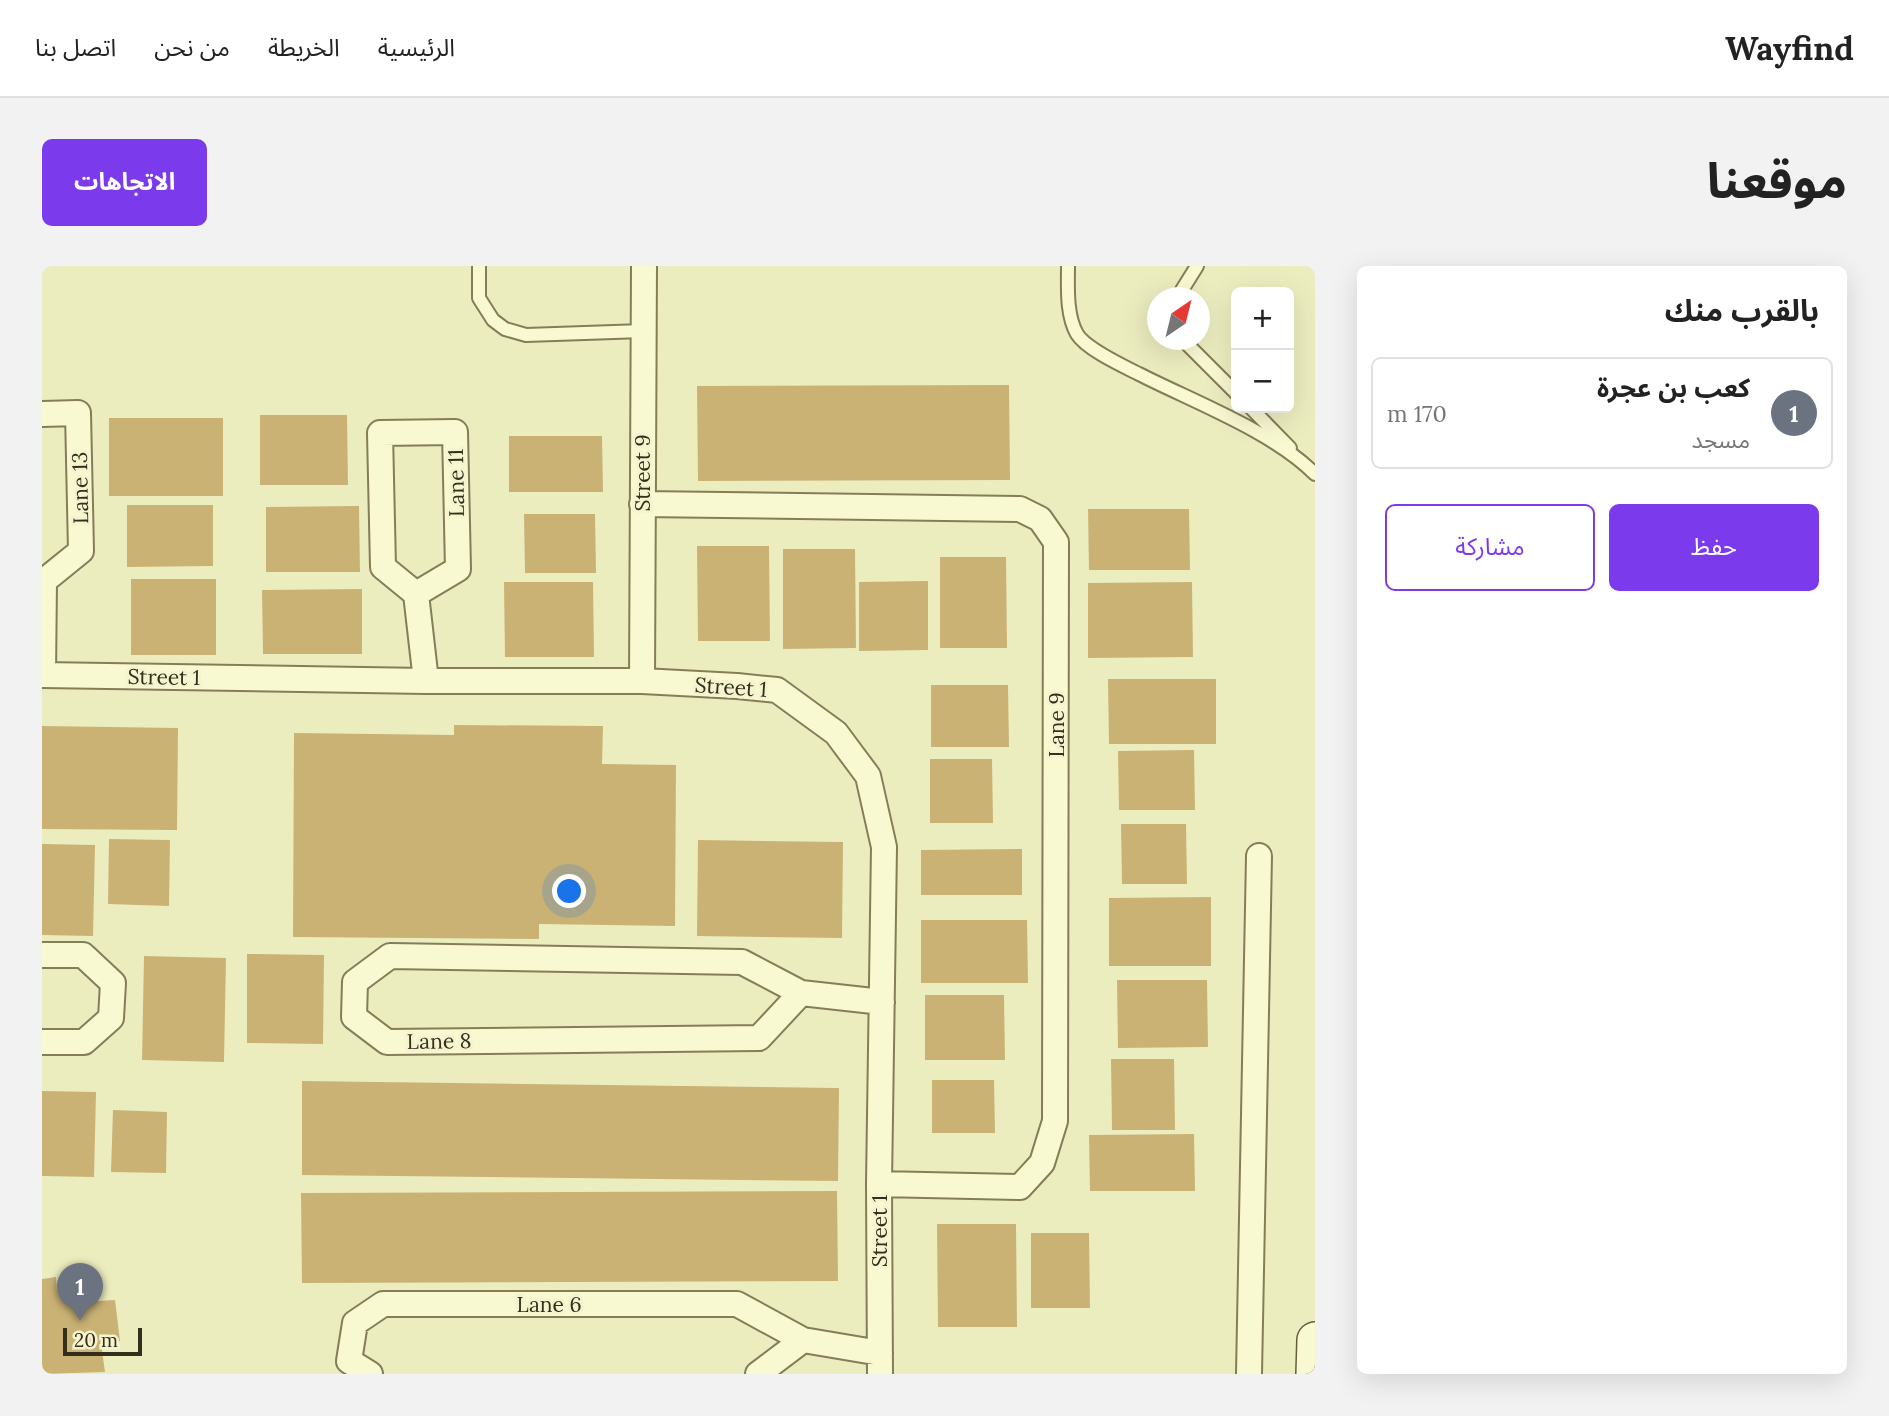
<!DOCTYPE html>
<html lang="ar">
<head>
<meta charset="utf-8">
<style>
  body { margin:0; font-family:Lora,"Noto Sans Arabic",serif; background:#f2f2f2; color:#222; direction:rtl }
  .controls { position:absolute; right:21px; top:21px; display:grid; overflow:hidden; border-radius:10px; box-shadow:0 7px 28px #0002 }
  .controls button { width:63px; height:63px; display:grid; place-items:center; padding:0; border:0; border-bottom:2px solid #e0e0e0; background:#fff; color:#222; font:35px sans-serif }
  .compass { position:absolute; left:1105px; top:21px; width:63px; height:63px; border-radius:50%; background:#fff; box-shadow:0 7px 28px #0002; rotate:35deg }
  .scale { position:absolute; left:21px; bottom:18px; width:79px; box-sizing:border-box; padding-left:7px; border:4px solid #342f1c; border-top:0; font-size:19px; line-height:24px; white-space:nowrap; color:#342f1c; -webkit-text-stroke:5px #f4f4ce; paint-order:stroke }
  .you { position:absolute; left:528px; top:626px; width:24px; height:24px; margin:-18px; border:5px solid #fff; border-radius:50%; background:#1a73e8; box-shadow:0 0 0 10px #1a73e833 }
  .badge { display:grid; place-items:center; width:46px; height:46px; border-radius:50%; background:#7c3aed; color:#fff; font-size:23px; font-weight:700 }
  .pin { position:absolute; translate:-50% -58px; filter:drop-shadow(0 2px 4px #0008) }
  .pin::after { content:''; position:absolute; top:37px; width:24px; height:21px; background:inherit; clip-path:polygon(0 0,100% 0,50% 100%) }
  .list { margin:0; padding:0; list-style:none }
  h2 { display:flex; justify-content:space-between; align-items:center; height:91px; margin:0; padding:0 28px; font-size:30px }
  h2 small { font-size:23px; font-weight:400; color:#767676 }
  .list li { display:grid; grid-template-columns:46px 1fr auto; gap:21px; align-items:center; box-sizing:border-box; height:112px; margin:0 14px 14px; padding:0 14px; border:2px solid #e0e0e0; border-radius:10px }
  .list b { display:block; font-size:26px; white-space:nowrap }
  .list p { margin:0; font-size:23px; white-space:nowrap; color:#767676 }
  .list em { font-size:23px; font-style:normal; color:#767676 }
  .actions { display:flex; gap:14px; padding:21px 28px }
  .actions a { flex:1; padding:16px 0; border:2px solid #7c3aed; border-radius:10px; text-align:center; font-size:24px; color:#7c3aed }
  .actions .main { background:#7c3aed; color:#fff }
  .map { position:relative; flex:none; width:1273px; height:1108px; overflow:hidden; direction:ltr; border-radius:10px }
  header { display:flex; align-items:center; gap:42px; box-sizing:border-box; height:98px; padding:0 35px; background:#fff; border-bottom:2px solid #e0e0e0 }
  header strong { font-size:33px }
  nav { display:flex; gap:38px; margin-inline-start:auto; font-size:24px }
  .intro { display:flex; align-items:center; justify-content:space-between; box-sizing:border-box; height:168px; padding:0 42px }
  h1 { margin:0; font-size:49px }
  .button { padding:18px 32px; border-radius:10px; background:#7c3aed; color:#fff; font-size:24px; font-weight:700 }
  main { display:flex; gap:42px; padding:0 42px }
  aside { flex:1; background:#fff; border-radius:10px; box-shadow:0 7px 28px #0002 }
  .map>svg:first-child { display:block }
  .building { fill:#cab275 }
  .lines { fill:none; stroke-linecap:round; stroke-linejoin:round }
  .service-casing { stroke:#857d58; stroke-width:16 }
  .minor-casing { stroke:#857d58; stroke-width:28 }
  .secondary-casing { stroke:#665e3b; stroke-width:38 }
  .service { stroke:#f8f8d1; stroke-width:12 }
  .minor { stroke:#f8f8d1; stroke-width:24 }
  .secondary { stroke:#f8f8d1; stroke-width:35 }
  .labels { text-anchor:middle; dominant-baseline:central; stroke-width:6; stroke-linejoin:round; paint-order:stroke }
  .street-label { font-size:21px; fill:#342f1c; stroke:#f4f4ce }
</style>
</head>
<body>
<header>
<strong>Wayfind</strong>
<nav><a>الرئيسية</a><a>الخريطة</a><a>من نحن</a><a>اتصل بنا</a></nav>
</header>
<div class="intro"><h1>موقعنا</h1><a class="button">الاتجاهات</a></div>
<main>
<aside>
<h2>بالقرب منك<small></small></h2>
<ul class="list">
<li><span class="badge" style="background:#6b7280">1</span><div><b>كعب بن عجرة</b><p>مسجد</p></div><em>170 m</em></li>
</ul>
<div class="actions"><a class="main">حفظ</a><a>مشاركة</a></div>
</aside>
<div class="map">
<svg width="1273" height="1108" viewBox="0 0 1273 1108">
  <rect width="100%" height="100%" fill="#ecedbf"/>
  <!-- building -->
  <path class="building" d="M 967,119 L 968,214 L 656,215 L 655,120 Z
    M 218,149 L 305,149 L 306,219 L 218,219 Z
    M 67,152 L 181,152 L 181,230 L 67,230 Z
    M 467,170 L 560,170 L 561,226 L 467,226 Z
    M 85,239 L 171,239 L 171,300 L 85,301 Z
    M 317,240 L 318,306 L 224,306 L 224,241 Z
    M 1046,243 L 1147,243 L 1148,304 L 1047,304 Z
    M 482,248 L 553,248 L 554,307 L 483,307 Z
    M 655,280 L 727,280 L 728,375 L 656,375 Z
    M 741,283 L 813,283 L 814,382 L 741,383 Z
    M 898,291 L 964,291 L 965,382 L 898,382 Z
    M 89,313 L 174,313 L 174,389 L 89,389 Z
    M 886,315 L 886,384 L 817,385 L 817,316 Z
    M 462,316 L 551,316 L 552,391 L 463,391 Z
    M 1150,316 L 1151,391 L 1046,392 L 1046,317 Z
    M 320,323 L 320,388 L 221,388 L 220,324 Z
    M 1066,413 L 1174,413 L 1174,478 L 1067,478 Z
    M 889,419 L 966,419 L 967,481 L 889,481 Z
    M 412,459 L 561,460 L 560,498 L 634,499 L 633,660 L 497,658 L 497,673 L 251,671 L 252,467 L 412,469 Z
    M 0,460 L 136,462 L 135,564 L 0,563 Z
    M 1152,484 L 1153,544 L 1077,544 L 1076,485 Z
    M 888,493 L 950,493 L 951,557 L 888,557 Z
    M 1079,558 L 1144,558 L 1145,618 L 1080,618 Z
    M 67,573 L 128,574 L 127,640 L 66,638 Z
    M 656,574 L 801,576 L 800,672 L 655,670 Z
    M 0,578 L 53,579 L 51,670 L 0,669 Z
    M 980,583 L 980,629 L 879,629 L 879,584 Z
    M 1169,631 L 1169,700 L 1067,700 L 1067,632 Z
    M 879,654 L 985,654 L 986,717 L 879,717 Z
    M 205,688 L 282,689 L 281,778 L 205,777 Z
    M 102,690 L 184,692 L 182,796 L 100,794 Z
    M 1075,714 L 1165,714 L 1166,781 L 1076,782 Z
    M 883,729 L 962,729 L 963,794 L 883,794 Z
    M 1069,793 L 1132,793 L 1133,864 L 1070,864 Z
    M 890,814 L 952,814 L 953,867 L 890,867 Z
    M 260,815 L 797,822 L 796,915 L 260,909 Z
    M 0,825 L 54,826 L 52,911 L 0,910 Z
    M 71,844 L 125,846 L 124,907 L 69,906 Z
    M 1152,868 L 1153,925 L 1048,925 L 1047,869 Z
    M 795,925 L 796,1015 L 260,1017 L 259,927 Z
    M 895,958 L 974,958 L 975,1061 L 896,1061 Z
    M 989,967 L 1047,967 L 1048,1042 L 989,1042 Z
    M 14,1011 L 15,1024 L 55,1019 L 56,1035 L 73,1034 L 78,1075 L 59,1077 L 63,1106 L 0,1108 L 0,1013 Z"/>
  <g class="lines">
    <!-- service casing -->
    <g class="service-casing">
      <path id="service" d="M 437,0 L 437,32 L 451,54 L 463,63 L 484,69 L 601,65
        M 1026,0 C 1026,21 1024,49 1035,68 C 1044,83 1081,100 1097,108 C 1152,136 1230,165 1273,208
        M 1135,32 L 1155,0
        M 1141,74 L 1194,127
        M 1209,142 L 1248,182"/>
    </g>
    <!-- minor casing -->
    <g class="minor-casing">
      <path id="minor" d="M 0,148 L 36,147 L 39,285 L 2,315
        M 600,238 L 978,243 L 998,253 L 1014,276 L 1013,855 L 1000,897 L 978,921 L 837,918
        M 374,328 L 416,303 L 413,166 L 338,167 L 341,301 L 374,328 L 384,415
        M 0,409 L 384,415 L 600,415 L 695,420 L 735,424 L 794,467 L 826,510 L 842,581 L 837,918 L 838,1108
        M 1,409 L 2,315
        M 600,415 L 602,0
        M 0,689 L 41,689 L 71,717 L 69,752 L 42,776 L 0,776
        M 759,727 L 717,772 L 345,776 L 312,751 L 313,716 L 348,690 L 700,696 L 759,727 L 840,736
        M 328,1108 L 307,1095 L 313,1057 L 341,1038 L 695,1038 L 761,1074 L 838,1087
        M 716,1108 L 761,1074
        M 1207,1108 L 1217,590"/>
    </g>
    <!-- secondary casing -->
    <g class="secondary-casing">
      <path id="secondary" d="M 1272,1108 L 1273,1074"/>
    </g>
    <!-- service -->
    <use href="#service" class="service"/>
    <!-- minor -->
    <use href="#minor" class="minor"/>
    <!-- secondary -->
    <use href="#secondary" class="secondary"/>
  </g>
  <g class="labels">
    <!-- street labels -->
    <g class="street-label">
      <text transform="translate(600 207) rotate(-90)">Street 9</text>
      <text transform="translate(414 217) rotate(-91)">Lane 11</text>
      <text transform="translate(38 222) rotate(-91)">Lane 13</text>
      <text transform="translate(122 411) rotate(1)">Street 1</text>
      <text transform="translate(689 421) rotate(4)">Street 1</text>
      <text transform="translate(1014 459) rotate(-90)">Lane 9</text>
      <text transform="translate(397 775) rotate(-1)">Lane 8</text>
      <text transform="translate(837 965) rotate(-90)">Street 1</text>
      <text x="507" y="1038">Lane 6</text>
    </g>
  </g>
</svg>
<div class="controls">
<button>+</button>
<button>−</button>
</div>
<svg class="compass" viewBox="-18 -18 36 36"><path d="M0-13l5 13h-10z" fill="#e53935"/><path d="M0 13l5-13h-10z" fill="#767676"/></svg>
<div class="scale">20 m</div>
<div class="you"></div>
<div class="pin badge" style="left:38px;top:1055px;background:#6b7280">1</div>
</div>
</main>
</body>
</html>
